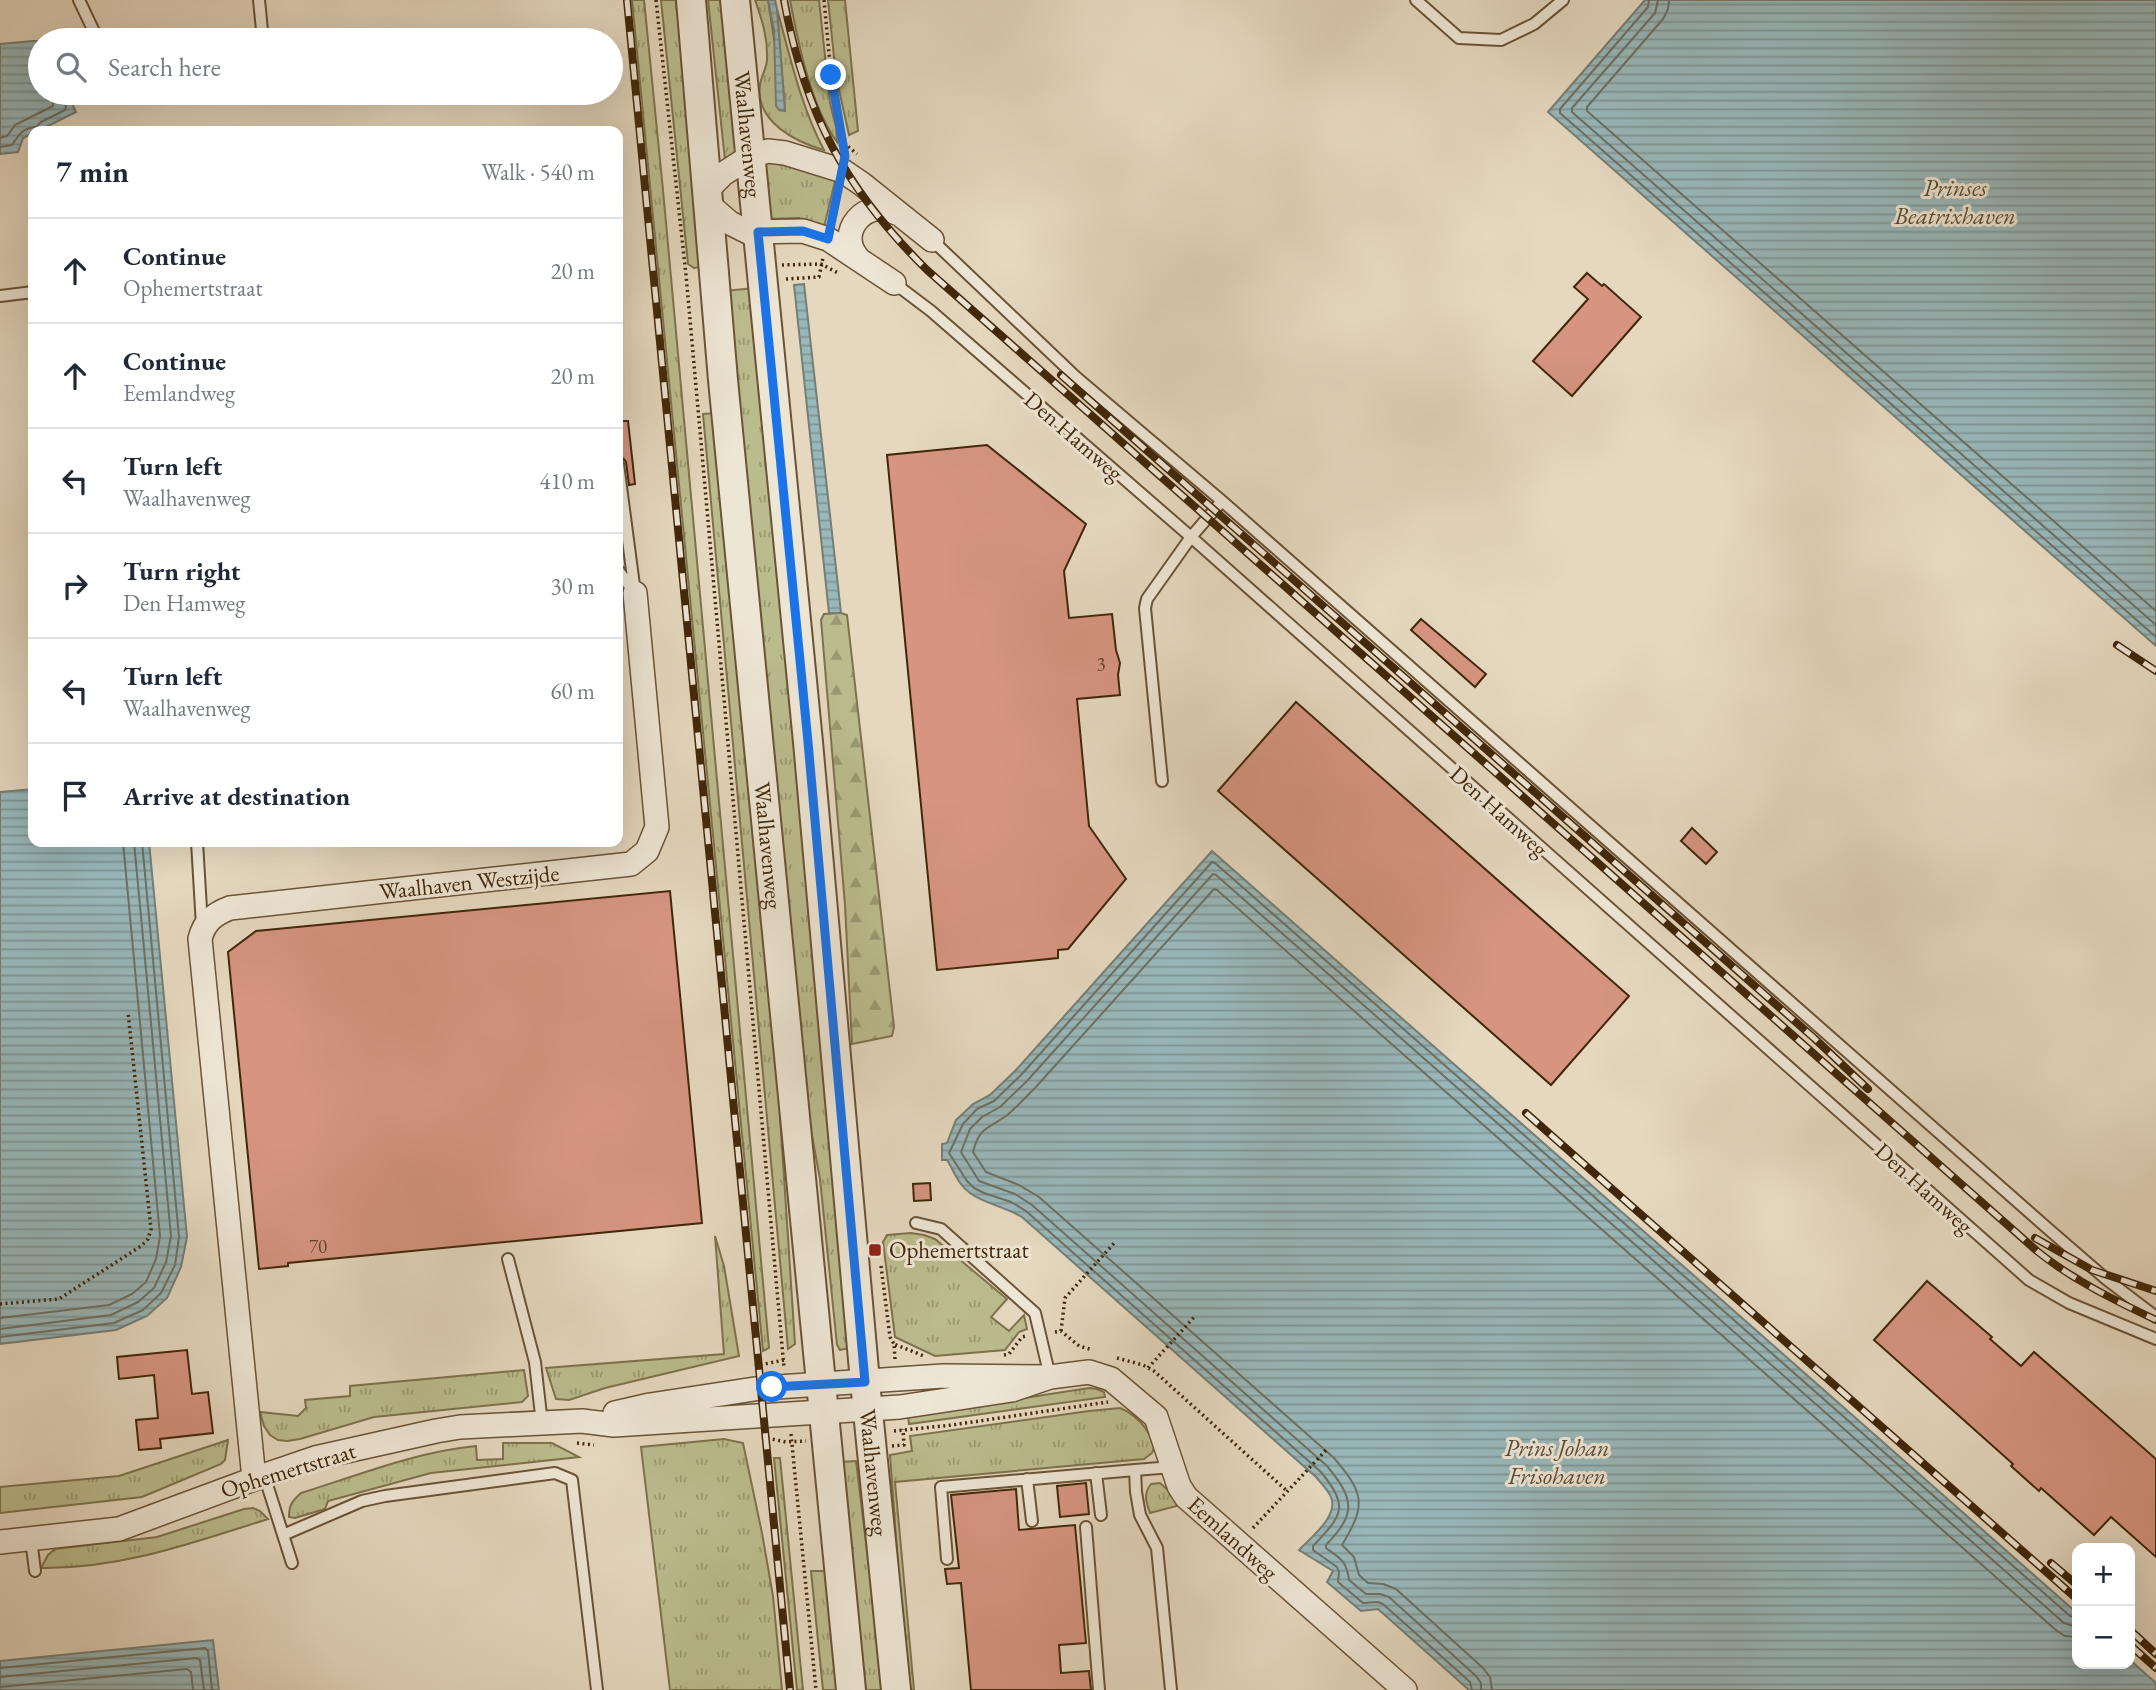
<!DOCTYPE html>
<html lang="en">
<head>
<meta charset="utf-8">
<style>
  body { margin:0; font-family:"EB Garamond",serif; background:#f6f6f7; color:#1f2937 }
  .controls { position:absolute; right:21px; bottom:21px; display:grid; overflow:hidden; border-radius:14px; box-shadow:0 7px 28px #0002 }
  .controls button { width:63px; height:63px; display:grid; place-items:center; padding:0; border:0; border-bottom:2px solid #e0e1e3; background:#fff; color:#1f2937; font:35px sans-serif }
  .stop { position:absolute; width:21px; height:21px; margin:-16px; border:5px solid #1a73e8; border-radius:50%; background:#fff }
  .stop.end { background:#1a73e8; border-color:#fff; box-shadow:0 2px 7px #0008 }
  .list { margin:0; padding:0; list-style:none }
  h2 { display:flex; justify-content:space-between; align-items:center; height:91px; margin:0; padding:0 28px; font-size:30px }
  h2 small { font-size:23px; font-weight:400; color:#747a83 }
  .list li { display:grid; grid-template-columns:46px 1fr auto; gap:21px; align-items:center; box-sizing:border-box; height:105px; padding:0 28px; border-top:2px solid #e0e1e3 }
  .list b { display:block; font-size:26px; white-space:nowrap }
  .list p { margin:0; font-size:23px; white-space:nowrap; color:#747a83 }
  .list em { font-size:23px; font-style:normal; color:#747a83 }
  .icon { flex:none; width:38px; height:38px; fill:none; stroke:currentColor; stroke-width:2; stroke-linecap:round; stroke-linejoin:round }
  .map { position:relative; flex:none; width:2156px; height:1690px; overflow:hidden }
  .search { position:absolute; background:#fff; box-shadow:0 7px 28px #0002; left:28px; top:28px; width:595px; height:77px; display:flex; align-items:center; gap:18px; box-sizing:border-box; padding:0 24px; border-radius:38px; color:#747a83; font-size:26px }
  .panel { position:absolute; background:#fff; box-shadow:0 7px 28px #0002; left:28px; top:126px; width:595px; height:721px; border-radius:14px }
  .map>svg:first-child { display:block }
  .grass { fill:url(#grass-tufts); stroke:#7e724c; stroke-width:2 }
  .forest { fill:url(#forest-firs); stroke:#7e724c; stroke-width:2 }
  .water { fill:url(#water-rules); stroke:#767e74; stroke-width:2 }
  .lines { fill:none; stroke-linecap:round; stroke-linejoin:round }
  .shore { stroke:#6d7062; stroke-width:2 }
  .building { fill:#d69481; stroke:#412709; stroke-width:2 }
  .service-casing { stroke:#6a5336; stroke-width:14 }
  .minor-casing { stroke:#6a5336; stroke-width:26 }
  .tertiary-casing { stroke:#6a5336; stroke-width:32 }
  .path { stroke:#412709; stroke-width:3.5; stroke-dasharray:2 3.5; stroke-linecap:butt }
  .service { stroke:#eee6d5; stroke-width:10 }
  .minor { stroke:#eee6d5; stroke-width:23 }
  .tertiary { stroke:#eee6d5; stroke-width:28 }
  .rail-casing { stroke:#412709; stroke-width:8 }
  .rail { stroke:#eee6d5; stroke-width:5; stroke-dasharray:16; stroke-linecap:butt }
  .route { stroke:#1a73e8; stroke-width:9 }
  .poi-dot { fill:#8f2418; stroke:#eee6d5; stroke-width:2.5 }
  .labels { text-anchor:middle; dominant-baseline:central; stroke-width:6; stroke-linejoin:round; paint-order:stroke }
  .number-label { font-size:19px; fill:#664227 }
  .street-label { font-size:23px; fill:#412709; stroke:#eee6d5 }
  .poi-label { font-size:23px; fill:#412709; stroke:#eee6d5; text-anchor:start }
  .water-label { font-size:24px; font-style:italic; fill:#574b36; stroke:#eee6d5 }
</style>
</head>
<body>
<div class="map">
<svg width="2156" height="1690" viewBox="0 0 2156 1690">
  <defs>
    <pattern id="grass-tufts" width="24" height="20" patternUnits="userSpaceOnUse" patternTransform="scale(1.75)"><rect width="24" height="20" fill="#bbbc8e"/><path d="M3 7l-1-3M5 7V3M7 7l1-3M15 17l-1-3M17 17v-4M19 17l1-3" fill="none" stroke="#9a9972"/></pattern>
    <pattern id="forest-firs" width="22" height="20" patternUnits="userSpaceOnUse" patternTransform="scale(1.75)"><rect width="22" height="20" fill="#bbbc8e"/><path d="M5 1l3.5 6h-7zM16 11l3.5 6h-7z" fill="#9a9972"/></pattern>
    <pattern id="water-rules" width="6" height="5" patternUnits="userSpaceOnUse" patternTransform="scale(1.75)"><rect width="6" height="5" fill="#99b8bb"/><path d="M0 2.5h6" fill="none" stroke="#7e9696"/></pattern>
  </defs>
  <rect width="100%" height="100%" fill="#e5d8bf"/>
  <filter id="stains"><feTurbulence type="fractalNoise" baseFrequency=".00286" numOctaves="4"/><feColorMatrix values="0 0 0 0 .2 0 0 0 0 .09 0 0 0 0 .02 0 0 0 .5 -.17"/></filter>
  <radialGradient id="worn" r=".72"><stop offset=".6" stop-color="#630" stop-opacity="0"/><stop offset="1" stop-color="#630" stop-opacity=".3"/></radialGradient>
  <!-- grass -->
  <path class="grass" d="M 632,0 L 644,0 L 663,190 L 769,1348 L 763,1351 Z
    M 661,0 L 676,0 L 690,136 L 701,267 L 694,268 L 688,264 Z
    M 708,0 L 723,0 L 740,149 L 725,160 Z
    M 755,0 L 768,0 L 785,110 L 777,9 C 790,56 801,107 824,150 C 796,142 755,122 760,85 C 761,76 767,68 767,59 C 768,38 762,20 755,0 Z
    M 790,0 L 819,0 L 830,103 L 836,127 L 837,142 C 811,107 798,42 790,0 Z
    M 828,0 L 845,0 L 858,131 L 849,135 L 836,76 Z
    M 762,161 L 798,161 L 837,173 L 824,227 L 799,218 L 766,219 Z
    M 754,288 L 849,1348 L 840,1350 L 837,1345 L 820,1179 L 803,1087 L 725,291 Z
    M 716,413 L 775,1040 L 795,1344 L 788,1349 L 703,414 Z
    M 911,1233 L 924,1235 L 935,1239 L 1007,1299 L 991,1317 L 1009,1331 L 1024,1315 L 1027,1329 L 1019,1332 L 1005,1350 L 935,1356 L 895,1337 L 883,1242 L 887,1235 Z
    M 715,1236 L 724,1266 L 739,1356 L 605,1388 L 569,1400 L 556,1399 L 546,1368 L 724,1354 Z
    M 524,1370 L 528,1396 L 522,1402 L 374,1417 L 300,1439 L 287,1441 L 278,1440 L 270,1435 L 264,1426 L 260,1412 L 298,1416 L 306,1408 L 305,1400 L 350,1396 L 350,1386 Z
    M 1089,1388 L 1097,1389 L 1104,1392 L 1105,1397 L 909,1424 L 908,1416 Z
    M 1120,1408 C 1137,1415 1148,1429 1155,1445 L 1152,1453 L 1144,1459 L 895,1482 L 914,1690 L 907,1690 L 890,1455 L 912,1451 L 910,1436 L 1089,1411 Z
    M 724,1439 L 743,1443 L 762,1533 L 773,1596 L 782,1690 L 670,1690 L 641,1447 Z
    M 228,1440 L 225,1460 L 221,1464 L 142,1497 L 0,1513 L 0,1487 L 119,1476 Z
    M 503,1443 L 552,1443 L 579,1457 L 431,1473 L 328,1501 L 325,1509 L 295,1518 L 289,1517 C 289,1505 292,1501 301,1493 C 359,1475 415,1452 476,1446 L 477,1460 L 503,1459 Z
    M 774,1458 L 780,1458 L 803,1690 L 797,1690 Z
    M 856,1461 L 884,1690 L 864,1690 L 840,1462 Z
    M 1160,1483 L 1168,1490 L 1395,1690 L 1180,1505 L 1150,1513 C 1146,1502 1143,1494 1151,1484 Z
    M 253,1508 L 260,1511 L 268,1519 C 192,1543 121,1569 41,1568 L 48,1555 L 55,1549 L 157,1537 L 244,1509 Z
    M 811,1571 L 830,1571 L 843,1690 L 823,1690 Z"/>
  <!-- forest -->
  <path class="forest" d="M 841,613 L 847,615 L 894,1027 L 892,1036 L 852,1044 L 845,905 L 821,620 L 824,614 Z"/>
  <!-- water -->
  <path class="water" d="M 768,0 L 775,0 L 777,9 L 785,111 L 779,110 L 776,106 L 774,30 Z
    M 1645,0 L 2156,0 L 2156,646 L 1548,112 Z
    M 40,40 L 40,93 L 67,93 L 76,112 L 38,131 L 33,131 L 33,133 L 23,138 L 18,152 L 0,154 L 0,44 L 44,40 Z
    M 804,284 L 841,613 L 829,613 L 794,285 Z
    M 33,789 L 33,842 L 149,842 L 187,1237 L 181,1267 L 167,1298 L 147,1316 L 116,1330 L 0,1344 L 0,792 Z
    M 1212,851 L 2077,1613 L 2077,1664 L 2130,1664 L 2130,1660 L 2156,1683 L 2156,1690 L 1469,1690 L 1378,1609 L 1361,1611 L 1327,1582 L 1333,1571 L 1299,1550 C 1311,1537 1341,1515 1330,1495 C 1327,1489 1321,1483 1316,1477 L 1022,1217 C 1005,1207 983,1203 970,1193 C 959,1186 954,1171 947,1160 L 942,1160 L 942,1144 L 947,1143 L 956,1120 L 973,1104 L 990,1095 L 1016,1070 Z
    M 213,1640 L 219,1690 L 0,1690 L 0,1661 Z"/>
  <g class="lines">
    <!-- shore -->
    <path class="shore" d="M 1649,0 L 1648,7 L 1560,109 L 1560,113 L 2156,637
      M 1658,0 L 1655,13 L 1572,108 L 1572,112 L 2156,625
      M 1669,0 L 1668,9 L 1663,19 L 1587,107 L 1587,111 L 2156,611
      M 0,138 L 7,136 L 15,125 L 53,106 L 52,93
      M 0,147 L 12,145 C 19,135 22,128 36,127 L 41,122 L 65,110 L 66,107 L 61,93
      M 0,1318 L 109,1305 L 132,1294 L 146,1282 L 156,1259 L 160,1236 L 123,842
      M 0,1329 L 111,1315 L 138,1302 L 154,1288 L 166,1262 L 171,1236 L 134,842
      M 0,1337 L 114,1323 L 143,1310 L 161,1293 L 175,1265 L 179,1237 L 142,842
      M 0,1668 L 205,1648 L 208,1651 L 212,1690
      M 0,1677 L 197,1658 L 200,1660 L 204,1690
      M 0,1687 L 187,1669 L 191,1672 L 193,1690
      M 1472,1690 L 1470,1682 L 1383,1604 L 1378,1602 L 1363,1603 L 1338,1582 L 1339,1572 L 1337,1567 L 1313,1550 L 1313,1546 C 1342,1515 1350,1508 1321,1472 L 1026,1211 L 1011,1202 L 984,1193 L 974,1188 L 967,1181 L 949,1153 L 963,1124 L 977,1109 L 994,1101 L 1021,1075 L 1212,862 L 1215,863 L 2070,1616 L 2077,1618
      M 1481,1690 L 1481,1683 L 1476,1676 L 1389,1597 L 1380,1594 L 1366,1594 L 1349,1580 C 1346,1560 1342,1560 1326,1548 L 1326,1545 C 1357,1513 1354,1499 1327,1466 L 1032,1205 L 1015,1194 L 979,1181 L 961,1152 L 970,1129 L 982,1117 L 1000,1107 L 1027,1081 L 1213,874 L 1216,875 L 2064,1623 L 2077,1627
      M 1492,1690 L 1490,1677 L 1483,1668 L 1396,1589 L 1383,1584 L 1368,1583 L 1359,1575 L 1354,1557 L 1342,1545 C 1366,1505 1365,1494 1334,1458 L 1039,1197 L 1019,1185 L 986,1172 L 973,1152 C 979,1127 988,1129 1006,1116 C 1016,1108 1025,1098 1035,1088 L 1214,889 L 1217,890 L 2057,1631 L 2065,1636 L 2077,1637"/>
  </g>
  <!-- building -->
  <path class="building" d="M 1587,273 L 1602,286 L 1604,284 L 1641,317 L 1572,396 L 1533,361 L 1588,299 L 1574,287 Z
    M 618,421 L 628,421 L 635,484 L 629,485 L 626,462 L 624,459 L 618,456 Z
    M 987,445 L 1086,524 L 1064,571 L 1069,618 L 1112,614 L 1116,650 L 1120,663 L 1118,675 L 1120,695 L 1077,699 L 1089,826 L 1126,879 L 1068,949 L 1058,950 L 1058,958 L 937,970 L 887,455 Z
    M 1421,619 L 1486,674 L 1475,687 L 1411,630 Z
    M 1296,702 L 1629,996 L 1551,1085 L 1218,791 Z
    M 1692,828 L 1717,852 L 1706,864 L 1681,841 Z
    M 670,891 L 702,1223 L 288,1263 L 288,1266 L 259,1269 L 228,952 L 256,931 Z
    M 930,1183 L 931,1200 L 914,1201 L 913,1184 Z
    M 1927,1281 L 1992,1337 L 1990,1339 L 2021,1366 L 2034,1352 L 2156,1459 L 2156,1557 L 2111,1517 L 2094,1535 L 2041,1488 L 2039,1491 L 2011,1466 L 2013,1464 L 1874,1340 Z
    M 187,1350 L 192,1394 L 208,1392 L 213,1433 L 160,1439 L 161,1448 L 139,1450 L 136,1420 L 158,1418 L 154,1375 L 119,1379 L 117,1357 Z
    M 1086,1483 L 1089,1514 L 1060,1517 L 1057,1486 Z
    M 1016,1489 L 1019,1530 L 1075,1525 L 1086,1643 L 1059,1645 L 1061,1673 L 1089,1671 L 1091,1690 L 971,1690 L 961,1583 L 947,1584 L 945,1569 L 959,1568 L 951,1495 Z"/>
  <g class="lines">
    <!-- service casing -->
    <g class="service-casing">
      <path id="service" d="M 79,0 L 98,40
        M 259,0 L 263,40
        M 1416,0 L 1459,38 L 1501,40 L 1534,24 L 1563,0
        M 138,93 L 157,93
        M 932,240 L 1076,377 L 1222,501 L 2046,1227 L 2106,1279 L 2156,1317
        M 894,283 L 931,311 L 1191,537 L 2029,1280 L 2069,1303 L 2156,1339
        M 0,296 L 33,292
        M 618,464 L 635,593
        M 618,570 L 631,588
        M 1162,781 L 1145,608 L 1147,599 L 1191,537 L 1222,501
        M 197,842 L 202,926
        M 916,1223 L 941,1229 L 1035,1313 L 1050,1377
        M 508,1259 L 535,1362 L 542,1424
        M 1096,1473 L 1101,1515
        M 264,1475 L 292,1563
        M 1027,1479 L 1032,1521
        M 1086,1527 L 1099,1690
        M 283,1535 L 362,1501 L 385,1496 L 555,1473 L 572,1480 L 597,1690
        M 31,1539 L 35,1571
        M 947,1559 L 941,1487 L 1135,1470
        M 1171,1690 L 1157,1548 L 1140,1515 L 1136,1492 L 1135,1470 L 1172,1467"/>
    </g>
    <!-- minor casing -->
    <g class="minor-casing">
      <path id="minor" d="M 707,190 L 723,174 L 751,156 L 768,151 L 785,153 L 843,171 L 862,184 L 932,240
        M 708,204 L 730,223 L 748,232 L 803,231 L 828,239 L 894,283
        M 858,258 C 835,233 866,196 896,213
        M 615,1413 L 650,1405 L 761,1388 L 943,1376 L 1050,1377 L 1089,1372 L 1111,1379 L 1156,1417 L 1179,1486 L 1186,1497 L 1405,1690
        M 254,1479 L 200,939 C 204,922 214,914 230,908 L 631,864 L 647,851 L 657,827 L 635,593
        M 0,1542 L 119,1529 L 254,1479 L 315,1458 L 436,1431 L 460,1427 L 582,1421 L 614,1425 L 900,1407 L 1012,1390 L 1050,1377"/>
    </g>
    <!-- tertiary casing -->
    <g class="tertiary-casing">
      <g id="tertiary">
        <path id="s1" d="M 691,0 L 723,380 L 851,1690"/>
        <path id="s2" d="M 735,0 L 808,742 L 865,1382 L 896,1690"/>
      </g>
    </g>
    <!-- path -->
    <path class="path" d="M 656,0 L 686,275 L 784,1368
      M 824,0 L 831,75 L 845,151
      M 844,143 L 857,154
      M 832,220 L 839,193
      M 782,265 L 821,264 L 838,273
      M 786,279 L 819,277 L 823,258
      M 881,1266 L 890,1337 L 894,1344
      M 0,1304 L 59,1299 L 141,1246 L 148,1239 L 151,1229 L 128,1012
      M 1061,1331 L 1065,1298 L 1116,1241
      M 1055,1332 L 1061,1331 L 1079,1346 L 1093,1350
      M 1004,1355 L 1009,1354 L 1022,1337 L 1026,1336
      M 1117,1358 L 1143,1365 L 1154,1371 L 1287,1491
      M 895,1359 L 894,1344 L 924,1356
      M 755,1366 L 784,1360
      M 1148,1368 L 1196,1315
      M 894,1431 L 952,1425 L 1108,1402
      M 791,1434 L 816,1690
      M 762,1437 L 786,1442 L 806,1441
      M 577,1443 L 594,1445
      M 892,1446 L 904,1445 L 903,1429
      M 1253,1528 L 1328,1448"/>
    <!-- service -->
    <use href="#service" class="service"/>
    <!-- minor -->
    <use href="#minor" class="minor"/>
    <!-- tertiary -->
    <use href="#tertiary" class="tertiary"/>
    <!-- rail casing -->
    <g class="rail-casing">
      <path id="rail" d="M 627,0 L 790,1690
        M 784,0 C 805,114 845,189 927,270 L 2037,1251 C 2073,1280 2114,1300 2156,1320
        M 1061,375 L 1814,1038 L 1868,1089
        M 2117,645 L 2156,671
        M 1526,1113 L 2077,1599
        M 2035,1238 L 2092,1270 L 2156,1291
        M 2051,1563 L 2077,1585
        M 2130,1630 L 2156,1654
        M 2130,1645 L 2156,1668"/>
    </g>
    <!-- rail -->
    <use href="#rail" class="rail"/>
  </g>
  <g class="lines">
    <!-- route -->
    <path class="route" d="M 772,1387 L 865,1382 L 808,742 L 758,232 L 803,231 L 828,239 L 845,156 L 831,75"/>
  </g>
  <!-- markers -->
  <rect class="poi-dot" x="868" y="1243" width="14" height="14" rx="3.5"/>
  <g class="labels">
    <!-- number labels -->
    <g class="number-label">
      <text x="1101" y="664">3</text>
      <text x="318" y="1246">70</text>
    </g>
    <!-- street labels -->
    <g class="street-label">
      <text stroke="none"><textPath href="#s2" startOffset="135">Waalhavenweg</textPath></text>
      <text transform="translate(1074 436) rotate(41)">Den Hamweg</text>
      <text transform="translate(1499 811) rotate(42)">Den Hamweg</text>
      <text stroke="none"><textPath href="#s1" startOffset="849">Waalhavenweg</textPath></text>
      <text transform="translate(469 882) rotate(-6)">Waalhaven Westzijde</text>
      <text transform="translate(1924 1188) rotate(42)">Den Hamweg</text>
      <text transform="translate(288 1470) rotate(-17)">Ophemertstraat</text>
      <text stroke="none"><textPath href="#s2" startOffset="1479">Waalhavenweg</textPath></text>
      <text transform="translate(1233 1538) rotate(42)">Eemlandweg</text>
    </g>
    <!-- poi labels -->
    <g class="poi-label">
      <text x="889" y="1250">Ophemertstraat</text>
    </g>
    <!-- water labels -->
    <g class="water-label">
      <text x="1955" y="187">Prinses<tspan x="1955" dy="28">Beatrixhaven</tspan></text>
      <text x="1557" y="1447">Prins Johan<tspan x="1557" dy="28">Frisohaven</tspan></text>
    </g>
  </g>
  <rect width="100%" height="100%" filter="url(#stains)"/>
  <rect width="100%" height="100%" fill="url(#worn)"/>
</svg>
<div class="controls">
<button>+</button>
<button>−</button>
</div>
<div class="stop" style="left:772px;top:1387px"></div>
<div class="stop end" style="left:831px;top:75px"></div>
<div class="search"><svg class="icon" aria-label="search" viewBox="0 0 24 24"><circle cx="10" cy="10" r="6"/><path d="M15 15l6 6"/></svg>Search here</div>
<section class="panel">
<h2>7 min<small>Walk · 540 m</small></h2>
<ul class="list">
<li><svg class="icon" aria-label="ahead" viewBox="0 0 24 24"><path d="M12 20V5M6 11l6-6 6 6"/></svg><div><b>Continue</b><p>Ophemertstraat</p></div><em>20 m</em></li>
<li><svg class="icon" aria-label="ahead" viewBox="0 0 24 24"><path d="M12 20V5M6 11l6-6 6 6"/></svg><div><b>Continue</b><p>Eemlandweg</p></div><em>20 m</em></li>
<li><svg class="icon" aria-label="left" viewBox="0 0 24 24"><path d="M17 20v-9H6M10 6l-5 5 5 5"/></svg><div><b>Turn left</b><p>Waalhavenweg</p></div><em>410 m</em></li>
<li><svg class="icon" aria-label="right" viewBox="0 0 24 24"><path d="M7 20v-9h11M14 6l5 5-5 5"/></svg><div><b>Turn right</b><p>Den Hamweg</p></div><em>30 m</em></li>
<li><svg class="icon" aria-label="left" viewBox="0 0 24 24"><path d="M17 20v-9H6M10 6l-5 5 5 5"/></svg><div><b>Turn left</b><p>Waalhavenweg</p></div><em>60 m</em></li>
<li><svg class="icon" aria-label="arrive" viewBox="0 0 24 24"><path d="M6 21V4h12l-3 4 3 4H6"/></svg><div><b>Arrive at destination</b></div></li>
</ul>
</section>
</div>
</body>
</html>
